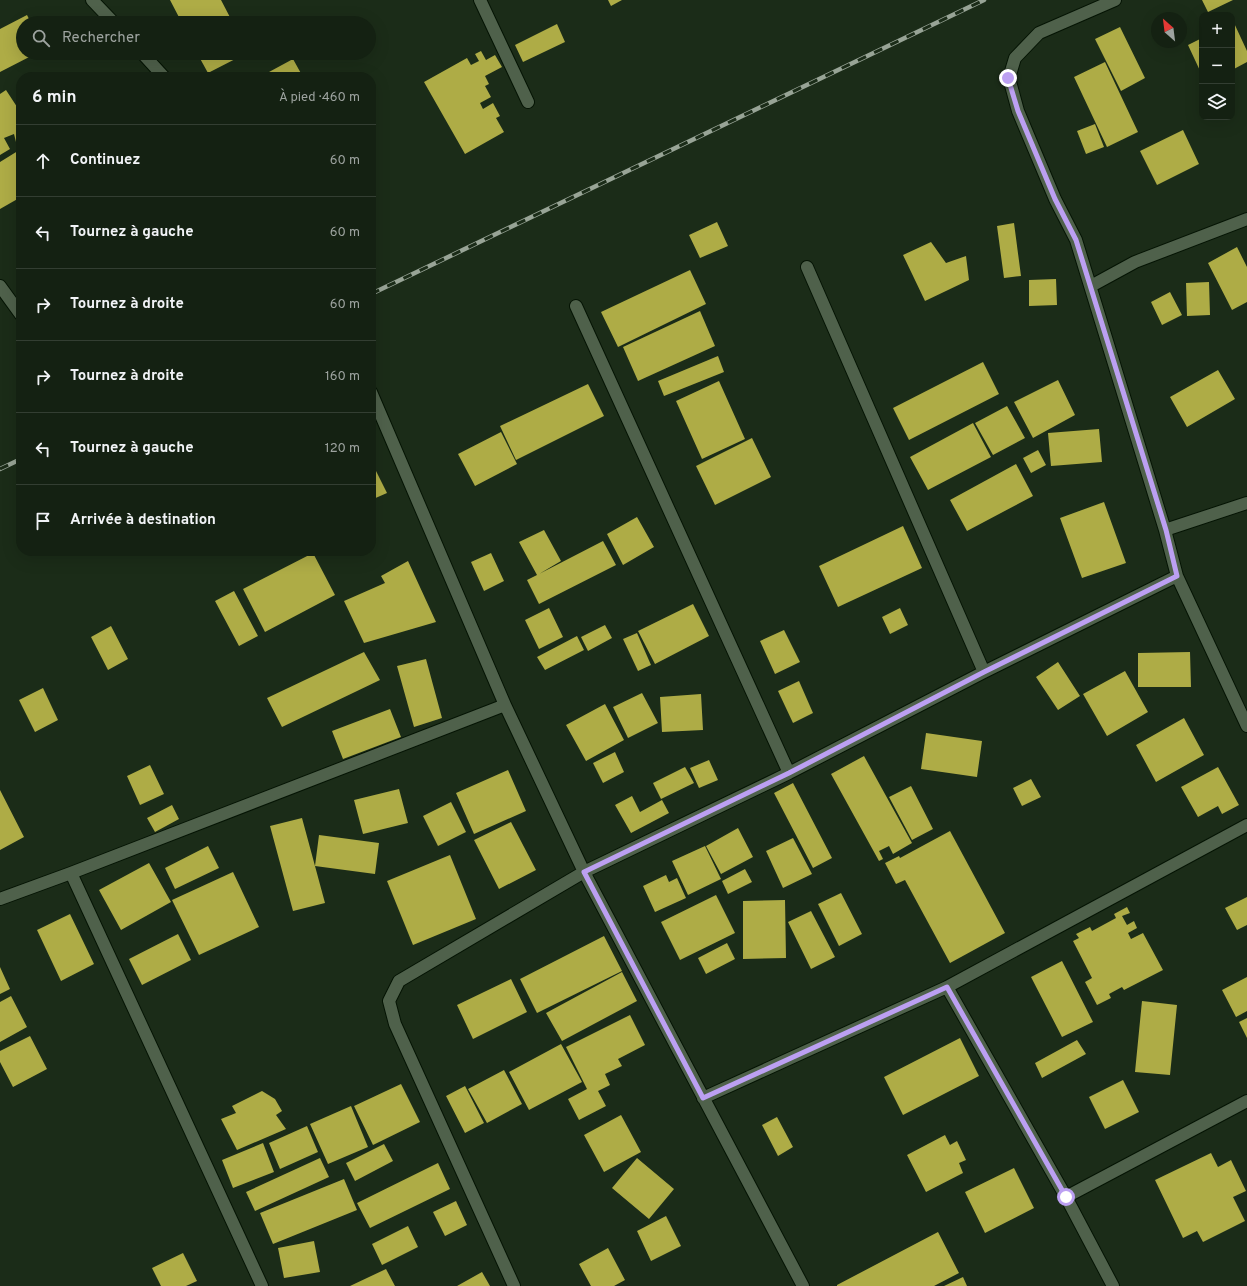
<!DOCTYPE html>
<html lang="fr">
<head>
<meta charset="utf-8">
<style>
  body { margin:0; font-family:Overpass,sans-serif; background:#1d291b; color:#f1f3f6 }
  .controls { position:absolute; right:12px; top:12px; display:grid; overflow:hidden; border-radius:8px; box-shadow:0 4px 16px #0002 }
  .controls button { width:36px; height:36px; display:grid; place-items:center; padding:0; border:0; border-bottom:1px solid #333e32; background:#142112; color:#f1f3f6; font:20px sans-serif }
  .compass { position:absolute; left:1151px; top:12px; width:36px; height:36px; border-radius:50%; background:#142112; box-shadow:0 4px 16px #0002; rotate:332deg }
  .stop { position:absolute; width:12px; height:12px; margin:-9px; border:3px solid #bca0f2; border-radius:50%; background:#fff }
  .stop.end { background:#bca0f2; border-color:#fff; box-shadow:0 1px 4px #0008 }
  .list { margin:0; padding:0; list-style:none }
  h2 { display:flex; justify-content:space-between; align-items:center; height:52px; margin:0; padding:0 16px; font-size:17px }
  h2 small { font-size:13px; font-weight:400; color:#9da39f }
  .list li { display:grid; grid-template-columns:26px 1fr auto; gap:12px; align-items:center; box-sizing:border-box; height:72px; padding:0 16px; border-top:1px solid #333e32 }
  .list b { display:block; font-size:15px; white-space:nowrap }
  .list em { font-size:13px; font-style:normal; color:#9da39f }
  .icon { flex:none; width:22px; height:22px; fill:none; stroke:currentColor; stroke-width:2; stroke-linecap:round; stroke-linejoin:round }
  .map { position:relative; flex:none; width:1247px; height:1286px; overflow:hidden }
  .search { position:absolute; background:#142112; box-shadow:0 4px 16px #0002; left:16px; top:16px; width:360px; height:44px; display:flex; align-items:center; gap:10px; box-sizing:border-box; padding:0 14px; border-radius:22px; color:#9da39f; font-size:15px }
  .panel { position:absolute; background:#142112; box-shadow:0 4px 16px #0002; left:16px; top:72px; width:360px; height:484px; border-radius:16px }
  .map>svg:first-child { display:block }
  .building { fill:#aeac46 }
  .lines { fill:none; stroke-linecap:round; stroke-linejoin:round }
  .minor-casing { stroke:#051404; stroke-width:14 }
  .minor { stroke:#4f614b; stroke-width:12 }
  .rail-casing { stroke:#98a496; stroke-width:4.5 }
  .rail { stroke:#1b2c18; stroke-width:3; stroke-dasharray:9; stroke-linecap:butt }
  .route { stroke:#bca0f2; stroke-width:5 }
</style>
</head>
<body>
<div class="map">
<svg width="1247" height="1286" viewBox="0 0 1247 1286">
  <rect width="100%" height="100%" fill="#1b2c18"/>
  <!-- building -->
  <path class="building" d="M 170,0 L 221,0 L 233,23 L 182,23 Z
    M 608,0 L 622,0 L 611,6 Z
    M 1202,0 L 1233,0 L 1208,12 Z
    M 27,15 L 31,23 L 23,23 L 23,53 L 37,53 L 0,72 L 0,29 Z
    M 1234,23 L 1247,51 L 1247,62 L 1232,70 L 1232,24 Z
    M 557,24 L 565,42 L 523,62 L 515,45 Z
    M 1120,27 L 1145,78 L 1121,91 L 1095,39 Z
    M 1202,38 L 1202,75 L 1188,45 Z
    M 481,51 L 486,60 L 495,55 L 502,67 L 485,76 L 489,84 L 485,86 L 491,97 L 480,103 L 483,109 L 493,103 L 500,116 L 496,118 L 504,132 L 465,154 L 424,82 L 467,58 L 471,65 L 479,61 L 475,54 Z
    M 197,53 L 247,53 L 208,73 Z
    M 293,59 L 303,77 L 271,77 L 269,72 Z
    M 1105,62 L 1138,132 L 1107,147 L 1074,77 Z
    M 6,90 L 21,113 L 21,140 L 16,142 L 14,134 L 4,138 L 10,149 L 0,155 L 0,94 Z
    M 1095,124 L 1104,147 L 1086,154 L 1077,131 Z
    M 1183,130 L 1199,164 L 1157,185 L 1140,151 Z
    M 371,133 L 376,143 L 371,145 Z
    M 21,149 L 21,197 L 0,209 L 0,162 Z
    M 717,222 L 728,246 L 700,258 L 689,235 Z
    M 1014,223 L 1021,276 L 1004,278 L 997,226 Z
    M 931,242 L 946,263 L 966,256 L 969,280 L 925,301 L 903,255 Z
    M 1237,247 L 1247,267 L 1247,302 L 1232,310 L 1208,263 Z
    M 690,270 L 706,304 L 618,347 L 601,312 Z
    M 1056,279 L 1057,305 L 1029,306 L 1029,280 Z
    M 1209,282 L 1210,315 L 1187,316 L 1186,283 Z
    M 1170,292 L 1182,315 L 1162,325 L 1151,302 Z
    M 700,311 L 715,346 L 638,381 L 623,347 Z
    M 718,356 L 724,372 L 664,396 L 658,381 Z
    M 983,362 L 999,394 L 909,440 L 893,408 Z
    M 1218,370 L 1235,399 L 1187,427 L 1170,397 Z
    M 1058,380 L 1075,415 L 1033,438 L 1014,402 Z
    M 719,381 L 745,439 L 702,459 L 676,401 Z
    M 588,384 L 604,416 L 516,460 L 500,426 Z
    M 1007,406 L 1025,438 L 993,455 L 975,423 Z
    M 973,423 L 991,457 L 928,490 L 910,457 Z
    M 1099,429 L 1102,462 L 1051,466 L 1048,433 Z
    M 501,432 L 517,464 L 475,486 L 458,454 Z
    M 752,438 L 771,477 L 715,505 L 696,466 Z
    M 1038,450 L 1046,465 L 1031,473 L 1023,458 Z
    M 371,461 L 387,493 L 371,500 Z
    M 1016,464 L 1033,496 L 967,531 L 950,500 Z
    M 1104,502 L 1126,563 L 1082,578 L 1060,518 Z
    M 637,517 L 654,547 L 623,565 L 607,534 Z
    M 903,526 L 922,568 L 838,607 L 819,566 Z
    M 544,530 L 561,561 L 539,574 L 603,541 L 616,565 L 539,604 L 527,580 L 537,575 L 519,542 Z
    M 313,553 L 335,595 L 265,632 L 243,589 Z
    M 491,553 L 504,581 L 484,591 L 471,562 Z
    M 408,561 L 436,622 L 364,643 L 344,601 L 385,583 L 381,576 Z
    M 234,591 L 258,636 L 239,646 L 215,601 Z
    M 693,604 L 709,636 L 655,664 L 638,631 Z
    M 549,608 L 563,637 L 539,649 L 525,620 Z
    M 900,608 L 908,625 L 890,634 L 882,617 Z
    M 605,625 L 612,638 L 588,651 L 581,637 Z
    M 111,626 L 128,659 L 108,670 L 91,637 Z
    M 784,630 L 800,662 L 775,674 L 760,641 Z
    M 637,633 L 651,665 L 638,671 L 623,639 Z
    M 577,636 L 584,650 L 545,670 L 537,657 Z
    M 364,652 L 380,680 L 282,727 L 267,698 Z
    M 1190,652 L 1191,687 L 1138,687 L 1138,653 Z
    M 426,659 L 442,718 L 414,727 L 397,666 Z
    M 1058,662 L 1080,696 L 1058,710 L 1036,677 Z
    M 1125,671 L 1148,712 L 1107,736 L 1083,694 Z
    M 799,681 L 813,713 L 793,723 L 778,691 Z
    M 43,688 L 58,720 L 35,732 L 19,700 Z
    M 642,693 L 658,723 L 628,738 L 613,707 Z
    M 701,694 L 703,730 L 662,732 L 660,697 Z
    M 605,704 L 624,740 L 586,761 L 566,725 Z
    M 390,709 L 401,737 L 343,759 L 332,731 Z
    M 1184,718 L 1204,755 L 1156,782 L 1136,745 Z
    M 926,733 L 982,741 L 977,777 L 921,769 Z
    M 615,752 L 624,772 L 603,783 L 593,763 Z
    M 864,756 L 912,843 L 893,854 L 889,846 L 879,851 L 883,859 L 879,861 L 831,774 Z
    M 709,760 L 718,780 L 699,788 L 690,768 Z
    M 150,765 L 164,794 L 140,805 L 127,776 Z
    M 685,767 L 694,783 L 661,799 L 653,783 Z
    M 1218,767 L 1239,805 L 1222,814 L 1218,806 L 1198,817 L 1181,787 Z
    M 508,770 L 526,811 L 474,834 L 456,793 Z
    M 1031,779 L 1041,797 L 1022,806 L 1013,788 Z
    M 793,783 L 832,858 L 813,868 L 774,793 Z
    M 911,786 L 933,829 L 912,840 L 889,797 Z
    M 399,789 L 408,823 L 363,834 L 354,800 Z
    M 0,790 L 24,837 L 0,850 Z
    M 632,796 L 640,812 L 662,800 L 669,813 L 631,833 L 615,805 Z
    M 451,802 L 466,832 L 438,846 L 423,816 Z
    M 172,805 L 179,819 L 155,832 L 147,818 Z
    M 302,818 L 325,903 L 293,911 L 270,826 Z
    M 511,822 L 536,870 L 499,889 L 474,840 Z
    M 738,828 L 753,857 L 721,874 L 706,846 Z
    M 950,831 L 1005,933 L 950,963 L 905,880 L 896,884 L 885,863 L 899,856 L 900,858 Z
    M 319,835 L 379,843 L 375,874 L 315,866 Z
    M 793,838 L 812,874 L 783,888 L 766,851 Z
    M 208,846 L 219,868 L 175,889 L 165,868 Z
    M 705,846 L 721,879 L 688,895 L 672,861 Z
    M 450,855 L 476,919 L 413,945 L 387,881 Z
    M 149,863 L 171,902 L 121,930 L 99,890 Z
    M 745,869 L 752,882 L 728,894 L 722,881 Z
    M 233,872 L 259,927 L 199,955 L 172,900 Z
    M 666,875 L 669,882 L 677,878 L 686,898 L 655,912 L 643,886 Z
    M 841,893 L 862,934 L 839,946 L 818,904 Z
    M 716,895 L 735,933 L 680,960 L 661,922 Z
    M 1247,897 L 1247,925 L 1237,930 L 1225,908 Z
    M 785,900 L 786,958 L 743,959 L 743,901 Z
    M 1127,907 L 1130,913 L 1122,916 L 1127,925 L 1134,921 L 1137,928 L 1128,933 L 1131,939 L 1143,933 L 1163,970 L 1124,990 L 1122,987 L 1109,994 L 1111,998 L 1097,1005 L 1085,982 L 1092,978 L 1073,941 L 1079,938 L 1076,934 L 1090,927 L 1092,931 L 1116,918 L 1114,914 Z
    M 811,911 L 835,957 L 811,969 L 788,922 Z
    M 70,914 L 94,964 L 61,981 L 37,930 Z
    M 178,934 L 191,960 L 142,985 L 129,959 Z
    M 604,936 L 622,971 L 537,1013 L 520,979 Z
    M 727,943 L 735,959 L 706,974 L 698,958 Z
    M 1062,961 L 1093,1022 L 1062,1037 L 1031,977 Z
    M 0,967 L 10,989 L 0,994 Z
    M 622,972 L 637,1001 L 562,1041 L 546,1013 Z
    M 1247,977 L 1247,1011 L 1236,1017 L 1222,990 Z
    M 511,979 L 527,1012 L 473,1039 L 457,1005 Z
    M 11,996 L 27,1027 L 0,1042 L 0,1002 Z
    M 1142,1001 L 1177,1005 L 1170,1075 L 1135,1072 Z
    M 630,1015 L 645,1045 L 618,1059 L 622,1066 L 605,1074 L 610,1085 L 598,1091 L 606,1106 L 579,1120 L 568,1099 L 587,1089 L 566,1047 Z
    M 1247,1018 L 1247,1038 L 1239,1022 Z
    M 30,1036 L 47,1069 L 13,1087 L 0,1062 L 0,1051 Z
    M 960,1038 L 979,1076 L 903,1115 L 884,1077 Z
    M 1077,1040 L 1086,1054 L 1042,1078 L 1035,1063 Z
    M 561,1044 L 582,1082 L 529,1110 L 509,1072 Z
    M 504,1070 L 522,1104 L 487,1123 L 468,1089 Z
    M 1123,1080 L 1139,1112 L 1105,1129 L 1089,1097 Z
    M 401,1084 L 420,1122 L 373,1145 L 354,1106 Z
    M 465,1086 L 484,1123 L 465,1133 L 446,1096 Z
    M 262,1091 L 275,1099 L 282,1111 L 276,1115 L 286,1129 L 237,1150 L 221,1119 L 236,1113 L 232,1106 Z
    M 351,1106 L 368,1147 L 328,1164 L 310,1124 Z
    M 621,1115 L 641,1152 L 604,1172 L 584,1135 Z
    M 777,1117 L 793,1147 L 778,1156 L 762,1125 Z
    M 307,1126 L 318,1152 L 280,1169 L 269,1143 Z
    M 945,1135 L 950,1145 L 957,1141 L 966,1160 L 959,1163 L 963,1173 L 926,1192 L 907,1155 Z
    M 263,1143 L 274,1172 L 233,1188 L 222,1160 Z
    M 384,1144 L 393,1161 L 355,1181 L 346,1163 Z
    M 1211,1153 L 1218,1167 L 1231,1160 L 1246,1191 L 1233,1197 L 1245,1221 L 1203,1242 L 1197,1231 L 1183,1238 L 1155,1180 Z
    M 320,1158 L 329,1177 L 255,1211 L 246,1192 Z
    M 637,1158 L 674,1189 L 649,1219 L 612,1188 Z
    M 438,1163 L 450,1189 L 370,1228 L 357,1203 Z
    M 1014,1168 L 1034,1208 L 985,1233 L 965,1192 Z
    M 344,1179 L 357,1210 L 273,1244 L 260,1213 Z
    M 456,1201 L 467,1225 L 445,1236 L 433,1212 Z
    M 666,1216 L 681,1246 L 651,1261 L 637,1231 Z
    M 408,1226 L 418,1247 L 382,1265 L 372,1244 Z
    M 938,1232 L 959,1273 L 934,1286 L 837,1286 L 837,1285 Z
    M 314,1241 L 320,1272 L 284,1278 L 278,1248 Z
    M 608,1248 L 625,1280 L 614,1286 L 591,1286 L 579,1264 Z
    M 183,1253 L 197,1281 L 186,1286 L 161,1286 L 152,1268 Z
    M 386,1269 L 395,1286 L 350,1286 Z
    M 482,1272 L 490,1286 L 457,1286 Z
    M 963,1277 L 967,1286 L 944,1286 Z"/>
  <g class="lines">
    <!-- minor casing -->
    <g class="minor-casing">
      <path id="minor" d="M 92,0 L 114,23
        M 480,0 L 528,102
        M 1115,0 L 1039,33 L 1015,58 L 1009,78 L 1018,111 L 1055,199 L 1076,240 L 1165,530 L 1177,576 L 1247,726
        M 142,53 L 164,77
        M 807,267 L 984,672
        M 0,286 L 21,315
        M 1091,286 L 1135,262 L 1247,219
        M 576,306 L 789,773
        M 371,392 L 505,705 L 584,872 L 803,1286
        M 1165,530 L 1247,503
        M 71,873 L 262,1286
        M 0,899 L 71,873 L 505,705
        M 947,987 L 1066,1197 L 1113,1286
        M 703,1098 L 947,987 L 1247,825
        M 1066,1197 L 1247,1101
        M 514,1286 L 395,1024 L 389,1001 L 399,981 L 584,872 L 789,773 L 984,672 L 1177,576"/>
    </g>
    <!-- minor -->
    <use href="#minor" class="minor"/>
    <!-- rail casing -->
    <g class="rail-casing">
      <path id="rail" d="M 371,294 L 984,0
        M 0,469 L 21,459"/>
    </g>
    <!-- rail -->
    <use href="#rail" class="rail"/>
  </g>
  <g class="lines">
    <!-- route -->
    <path class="route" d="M 1008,78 L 1018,111 L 1055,199 L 1076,240 L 1166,530 L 1177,576 L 984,672 L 789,773 L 584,872 L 703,1098 L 947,987 L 1066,1197"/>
  </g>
</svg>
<div class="controls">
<button>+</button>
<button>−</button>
<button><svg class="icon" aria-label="layers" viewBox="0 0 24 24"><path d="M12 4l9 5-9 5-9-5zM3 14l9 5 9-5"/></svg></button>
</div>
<svg class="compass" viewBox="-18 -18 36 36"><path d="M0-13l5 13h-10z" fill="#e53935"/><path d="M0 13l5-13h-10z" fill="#9da39f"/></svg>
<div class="stop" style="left:1066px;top:1197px"></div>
<div class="stop end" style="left:1008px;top:78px"></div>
<div class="search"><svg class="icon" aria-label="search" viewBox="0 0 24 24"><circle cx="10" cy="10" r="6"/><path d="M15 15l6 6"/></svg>Rechercher</div>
<section class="panel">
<h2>6 min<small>À pied · 460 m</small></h2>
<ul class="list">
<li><svg class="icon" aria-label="ahead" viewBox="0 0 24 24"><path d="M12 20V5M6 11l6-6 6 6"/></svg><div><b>Continuez</b></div><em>60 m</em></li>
<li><svg class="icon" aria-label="left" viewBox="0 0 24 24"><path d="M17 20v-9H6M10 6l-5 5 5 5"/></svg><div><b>Tournez à gauche</b></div><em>60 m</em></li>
<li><svg class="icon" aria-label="right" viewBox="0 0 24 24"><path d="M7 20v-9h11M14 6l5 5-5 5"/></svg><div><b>Tournez à droite</b></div><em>60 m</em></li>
<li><svg class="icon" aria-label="right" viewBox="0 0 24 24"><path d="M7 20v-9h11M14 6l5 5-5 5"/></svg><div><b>Tournez à droite</b></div><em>160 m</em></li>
<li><svg class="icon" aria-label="left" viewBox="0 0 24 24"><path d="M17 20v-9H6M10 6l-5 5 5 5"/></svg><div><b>Tournez à gauche</b></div><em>120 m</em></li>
<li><svg class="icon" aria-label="arrive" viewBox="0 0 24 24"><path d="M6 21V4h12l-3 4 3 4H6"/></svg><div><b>Arrivée à destination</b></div></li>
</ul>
</section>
</div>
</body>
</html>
